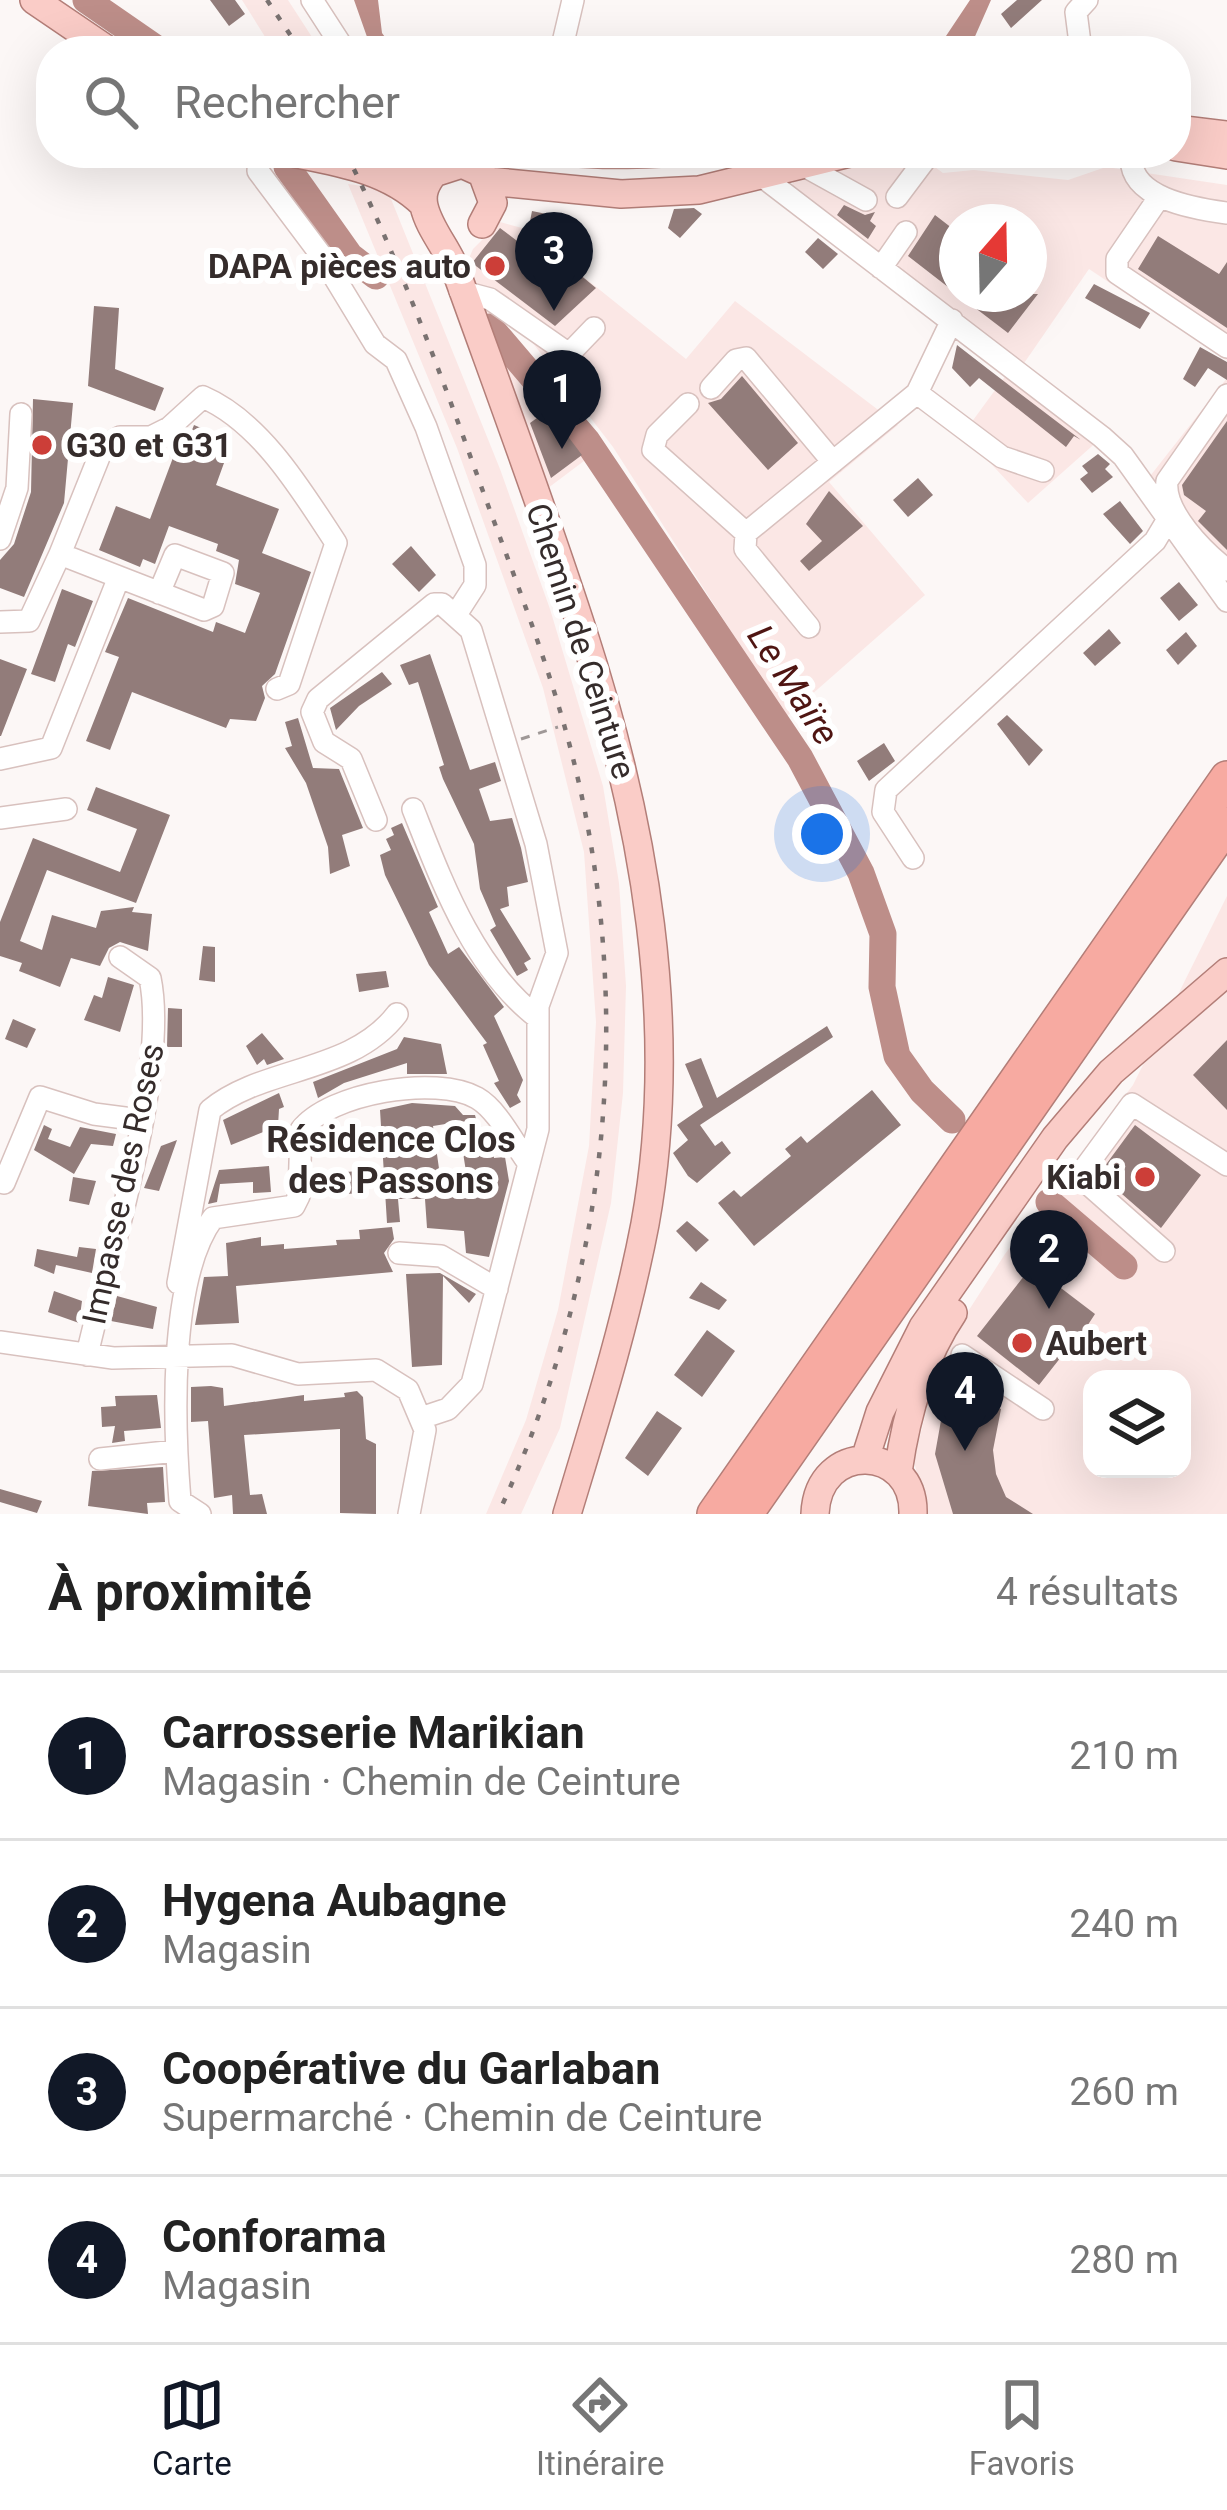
<!DOCTYPE html>
<html lang="fr">
<head>
<meta charset="utf-8">
<style>
  body { margin:0; font-family:Roboto,sans-serif; background:#f2f2f2; color:#222 }
  .controls { position:absolute; right:36px; bottom:36px; display:grid; overflow:hidden; border-radius:24px; box-shadow:0 12px 48px #0002 }
  .controls button { width:108px; height:108px; display:grid; place-items:center; padding:0; border:0; border-bottom:3px solid #e0e0e0; background:#fff; color:#222; font:60px sans-serif }
  .compass { position:absolute; left:939px; top:204px; width:108px; height:108px; border-radius:50%; background:#fff; box-shadow:0 12px 48px #0002; rotate:20deg }
  .you { position:absolute; left:822px; top:834px; width:42px; height:42px; margin:-30px; border:9px solid #fff; border-radius:50%; background:#1a73e8; box-shadow:0 0 0 18px #1a73e833 }
  .badge { display:grid; place-items:center; width:78px; height:78px; border-radius:50%; background:#111827; color:#fff; font-size:39px; font-weight:700 }
  .pin { position:absolute; translate:-50% -99px; filter:drop-shadow(0 3px 6px #0008) }
  .pin::after { content:''; position:absolute; top:63px; width:42px; height:36px; background:inherit; clip-path:polygon(0 0,100% 0,50% 100%) }
  .list { margin:0; padding:0; list-style:none }
  h2 { display:flex; justify-content:space-between; align-items:center; height:156px; margin:0; padding:0 48px; font-size:51px }
  h2 small { font-size:39px; font-weight:400; color:#767676 }
  .list li { display:grid; grid-template-columns:78px 1fr auto; gap:36px; align-items:center; box-sizing:border-box; height:168px; padding:0 48px; border-top:3px solid #e0e0e0 }
  .list b { display:block; font-size:45px; white-space:nowrap }
  .list p { margin:0; font-size:39px; white-space:nowrap; color:#767676 }
  .list em { font-size:39px; font-style:normal; color:#767676 }
  .icon { flex:none; width:66px; height:66px; fill:none; stroke:currentColor; stroke-width:2; stroke-linecap:round; stroke-linejoin:round }
  .map { position:relative; flex:none; width:1227px; height:1514px; overflow:hidden }
  .search { position:absolute; background:#fff; box-shadow:0 12px 48px #0002; left:36px; right:36px; top:36px; height:132px; display:flex; align-items:center; gap:30px; box-sizing:border-box; padding:0 42px; border-radius:48px; color:#767676; font-size:45px }
  .sheet { height:828px; background:#fff }
  nav { display:flex; justify-content:space-around; align-items:center; box-sizing:border-box; height:168px; border-top:3px solid #e0e0e0; background:#fff; font-size:33px; color:#767676 }
  nav a { display:grid; justify-items:center; gap:6px }
  nav .on { color:#111827 }
  .map>svg:first-child { display:block }
  .built { fill:#fbe7e5; fill-rule:evenodd }
  .water { fill:#bd8e89 }
  .lines { fill:none; stroke-linecap:round; stroke-linejoin:round }
  .river { stroke:#bd8e89; stroke-width:27 }
  .building { fill:#927c7a; fill-rule:evenodd }
  .minor-casing { stroke:#d8c1be; stroke-width:24 }
  .major-casing { stroke:#b37e78; stroke-width:30 }
  .highway-casing { stroke:#b37e78; stroke-width:36 }
  .path { stroke:#9f9897; stroke-width:3; stroke-dasharray:9 9; stroke-linecap:butt }
  .minor { stroke:#fff; stroke-width:21 }
  .major { stroke:#faccc7; stroke-width:27 }
  .highway { stroke:#f7aaa1; stroke-width:33 }
  .rail { stroke:#7a7271; stroke-width:4.5; stroke-dasharray:6 12; stroke-linecap:butt }
  .poi-dot { fill:#cc3e38; stroke:#fff; stroke-width:4.5 }
  .labels { text-anchor:middle; dominant-baseline:central; stroke-width:12; stroke-linejoin:round; paint-order:stroke }
  .poi-label { font-size:33px; font-weight:bold; fill:#352c2b; stroke:#fff; text-anchor:end }
  .street-label { font-size:33px; fill:#352c2b; stroke:#fff }
  .water-label { font-size:36px; font-style:italic; fill:#4f1512; stroke:#fff }
  .neighbourhood-label { font-size:36px; font-weight:bold; fill:#352c2b; stroke:#fff }
</style>
</head>
<body>
<div class="map">
<svg width="1227" height="1514" viewBox="0 0 1227 1514">
  <rect width="100%" height="100%" fill="#fcf7f6"/>
  <!-- built -->
  <path class="built" d="M 242,0 L 288,0 L 321,51 L 274,51 Z
    M 896,153 L 916,153 L 943,173 L 974,170 L 1068,180 L 1106,167 L 1227,185 L 1227,361 L 1089,269 L 1020,369 L 791,189 L 794,179 L 830,164 ZM 957,222 L 1029,222 L 1029,294 L 957,294 Z
    M 348,184 L 387,189 L 500,469 L 550,609 L 603,786 L 619,883 L 626,986 L 623,1093 L 611,1203 L 560,1428 L 521,1514 L 486,1514 L 526,1420 L 558,1310 L 589,1146 L 596,1022 L 584,852 L 543,688 L 457,448 Z
    M 500,222 L 522,228 L 521,242 L 583,258 L 575,270 L 686,359 L 735,301 L 898,425 L 829,482 L 925,595 L 786,717 L 613,447 L 525,333 L 480,310 L 467,263 L 473,249 Z
    M 498,350 L 549,404 L 588,458 L 548,488 Z
    M 1009,371 L 1100,439 L 1028,503 L 963,434 Z
    M 1227,378 L 1227,590 L 1147,480 Z
    M 1227,896 L 1227,1514 L 926,1514 L 914,1461 L 940,1355 L 1005,1254 L 1133,1085 ZM 1092,1379 L 1182,1379 L 1182,1469 L 1092,1469 Z"/>
  <!-- water -->
  <path class="water" d="M 354,0 L 378,0 L 382,33 L 395,51 L 372,51 Z
    M 970,0 L 991,0 L 969,50 L 936,51 Z
    M 499,153 L 768,153 C 692,170 572,179 499,153 Z"/>
  <g class="lines">
    <!-- river -->
    <path class="river" d="M 86,0 L 160,51
      M 287,167 L 350,256 L 376,276
      M 490,327 L 587,441 L 800,758 L 861,873 L 883,934 L 882,987 L 897,1056 L 922,1091 L 952,1120
      M 1049,1202 L 1124,1266"/>
  </g>
  <!-- building -->
  <path class="building" d="M 210,0 L 235,0 L 245,14 L 229,26 Z
    M 1017,0 L 1042,0 L 1011,28 L 1001,14 Z
    M 844,205 L 865,215 L 875,212 L 870,221 L 876,226 L 868,239 L 837,215 Z
    M 694,208 L 702,214 L 680,238 L 668,228 L 674,209 Z
    M 532,211 L 561,217 L 547,288 L 565,254 L 582,258 L 573,269 L 596,288 L 555,326 L 472,263 L 500,228 L 525,247 Z
    M 935,215 L 957,232 L 957,294 L 908,256 Z
    M 1158,236 L 1219,274 L 1227,262 L 1227,328 L 1138,269 Z
    M 818,238 L 838,254 L 823,269 L 805,252 Z
    M 1094,284 L 1150,313 L 1140,329 L 1085,298 Z
    M 957,294 L 1038,294 L 1008,333 Z
    M 94,306 L 119,308 L 115,369 L 164,388 L 155,411 L 88,386 Z
    M 957,345 L 988,369 L 1081,440 L 1074,436 L 1066,447 L 979,378 L 970,387 L 952,368 Z
    M 1200,347 L 1227,362 L 1227,380 L 1208,368 L 1195,387 L 1183,379 Z
    M 742,376 L 798,443 L 768,470 L 708,403 L 721,399 Z
    M 33,399 L 73,403 L 64,503 L 24,597 L 0,588 L 0,560 L 14,544 L 31,492 Z
    M 548,410 L 582,455 L 551,478 L 530,423 Z
    M 1227,421 L 1227,550 L 1198,521 L 1206,511 L 1184,495 L 1182,485 Z
    M 194,425 L 232,441 L 216,485 L 279,509 L 262,553 L 311,572 L 275,674 L 262,686 L 265,698 L 256,721 L 230,719 L 226,728 L 132,692 L 110,750 L 86,741 L 119,657 L 105,652 L 128,598 L 213,632 L 216,622 L 245,633 L 260,593 L 235,584 L 239,560 L 216,551 L 218,544 L 169,526 L 155,564 L 143,559 L 140,567 L 99,550 L 116,506 L 150,519 L 177,447 L 184,450 Z
    M 1098,454 L 1110,464 L 1105,469 L 1113,477 L 1092,493 L 1080,479 L 1088,473 L 1082,466 Z
    M 918,478 L 933,495 L 908,517 L 893,500 Z
    M 829,491 L 863,526 L 809,571 L 800,561 L 822,541 L 806,524 Z
    M 1120,501 L 1143,531 L 1130,544 L 1103,514 Z
    M 411,546 L 436,575 L 419,592 L 392,564 Z
    M 1179,582 L 1198,605 L 1179,621 L 1160,598 Z
    M 62,589 L 93,601 L 75,647 L 68,644 L 55,682 L 31,674 Z
    M 1109,629 L 1121,643 L 1095,666 L 1083,653 Z
    M 1186,632 L 1197,646 L 1178,665 L 1166,650 Z
    M 430,654 L 470,770 L 495,762 L 501,781 L 479,789 L 490,821 L 512,818 L 521,848 L 528,882 L 507,887 L 509,906 L 500,909 L 531,959 L 524,963 L 528,970 L 517,976 L 490,930 L 496,926 L 480,889 L 474,844 L 443,779 L 439,767 L 444,765 L 418,682 L 409,685 L 400,665 Z
    M 0,659 L 27,669 L 1,736 L 0,736 Z
    M 382,672 L 392,684 L 359,706 L 336,730 L 330,708 Z
    M 1007,715 L 1043,750 L 1029,766 L 997,724 Z
    M 298,718 L 313,768 L 339,769 L 363,828 L 342,835 L 350,866 L 330,874 L 328,847 L 306,783 L 285,748 L 292,746 L 285,722 Z
    M 884,743 L 895,761 L 869,781 L 857,761 Z
    M 96,787 L 170,815 L 136,903 L 47,870 L 20,941 L 42,950 L 52,915 L 96,928 L 101,911 L 134,907 L 132,912 L 152,914 L 148,951 L 120,942 L 109,948 L 100,966 L 71,958 L 60,987 L 19,971 L 22,963 L 0,956 L 0,922 L 33,838 L 120,872 L 137,829 L 87,810 Z
    M 402,823 L 438,907 L 429,912 L 448,954 L 459,947 L 504,1007 L 494,1016 L 523,1080 L 517,1095 L 521,1102 L 510,1108 L 494,1083 L 499,1081 L 483,1045 L 487,1043 L 429,965 L 385,875 L 380,855 L 391,850 L 386,839 L 394,835 L 391,828 Z
    M 203,946 L 215,947 L 215,982 L 199,980 Z
    M 386,971 L 389,987 L 359,992 L 356,974 Z
    M 108,977 L 134,985 L 120,1032 L 84,1020 L 94,995 L 102,998 Z
    M 168,1008 L 182,1009 L 182,1047 L 167,1047 Z
    M 13,1019 L 36,1029 L 27,1048 L 5,1039 Z
    M 827,1026 L 833,1037 L 700,1125 L 715,1146 L 722,1141 L 731,1153 L 697,1183 L 688,1176 L 673,1153 L 688,1140 L 677,1125 L 703,1107 L 685,1064 L 701,1058 L 717,1098 Z
    M 262,1033 L 284,1059 L 267,1065 L 264,1059 L 257,1065 L 246,1046 Z
    M 404,1037 L 441,1044 L 447,1074 L 407,1074 L 407,1063 L 344,1083 L 318,1098 L 313,1082 L 397,1049 Z
    M 1227,1040 L 1227,1110 L 1193,1075 Z
    M 872,1090 L 901,1125 L 754,1246 L 718,1203 L 734,1190 L 741,1197 L 791,1156 L 785,1149 L 801,1136 L 807,1143 Z
    M 279,1093 L 284,1107 L 279,1109 L 278,1126 L 231,1145 L 223,1120 Z
    M 412,1103 L 455,1106 L 463,1115 L 475,1115 L 480,1134 L 488,1130 L 492,1135 L 494,1158 L 505,1157 L 509,1181 L 489,1257 L 466,1253 L 464,1231 L 427,1228 L 425,1199 L 398,1199 L 400,1222 L 387,1223 L 380,1110 ZM 458,1122 L 470,1196 L 443,1197 L 433,1126 Z
    M 44,1125 L 52,1129 L 48,1139 L 70,1147 L 80,1127 L 116,1134 L 113,1146 L 91,1144 L 74,1174 L 34,1150 Z
    M 1135,1125 L 1201,1175 L 1161,1228 L 1099,1174 Z
    M 177,1140 L 159,1191 L 144,1188 L 161,1146 Z
    M 269,1166 L 271,1192 L 253,1193 L 253,1182 L 220,1184 L 217,1202 L 208,1204 L 219,1170 Z
    M 358,1171 L 359,1193 L 335,1195 L 334,1173 Z
    M 73,1177 L 96,1181 L 89,1205 L 69,1201 Z
    M 687,1221 L 709,1240 L 696,1252 L 676,1231 Z
    M 392,1227 L 394,1239 L 384,1253 L 393,1272 L 236,1286 L 239,1323 L 195,1325 L 204,1277 L 228,1276 L 226,1243 L 261,1237 L 261,1246 L 284,1244 L 284,1249 L 337,1245 L 336,1240 L 360,1239 L 359,1230 Z
    M 79,1247 L 96,1249 L 92,1273 L 56,1265 L 54,1274 L 34,1266 L 37,1249 L 77,1257 Z
    M 1032,1266 L 1095,1314 L 1065,1360 L 1061,1357 L 1039,1385 L 977,1336 Z
    M 440,1273 L 476,1294 L 469,1303 L 443,1276 L 442,1365 L 412,1367 L 406,1274 Z
    M 701,1282 L 727,1300 L 719,1310 L 689,1298 Z
    M 54,1291 L 82,1301 L 79,1323 L 48,1312 Z
    M 117,1296 L 157,1307 L 153,1329 L 111,1321 Z
    M 707,1330 L 735,1351 L 702,1397 L 674,1375 Z
    M 211,1386 L 223,1388 L 224,1406 L 304,1395 L 304,1401 L 345,1397 L 344,1393 L 357,1391 L 363,1397 L 366,1439 L 376,1444 L 376,1514 L 340,1513 L 340,1429 L 244,1435 L 250,1495 L 262,1494 L 267,1514 L 233,1514 L 232,1495 L 214,1498 L 208,1421 L 191,1422 L 191,1387 Z
    M 947,1387 L 1001,1409 L 993,1450 L 996,1474 L 1006,1497 L 1033,1514 L 953,1514 L 935,1454 Z
    M 157,1395 L 161,1428 L 124,1431 L 125,1441 L 112,1443 L 115,1426 L 102,1427 L 101,1407 L 116,1406 L 115,1396 Z
    M 657,1411 L 682,1428 L 648,1476 L 625,1458 Z
    M 163,1467 L 165,1502 L 147,1503 L 148,1514 L 88,1506 L 92,1471 Z
    M 0,1489 L 42,1501 L 37,1513 L 0,1502 Z"/>
  <g class="lines">
    <!-- minor casing -->
    <g class="minor-casing">
      <path id="minor" d="M 312,0 L 345,51
        M 561,51 L 573,0
        M 1081,51 L 1076,12 L 1087,0
        M 259,153 L 258,171 L 321,255 L 375,344 L 396,360 L 426,427 L 475,565 L 475,585 L 457,613
        M 1132,153 C 1124,198 1196,209 1227,213
        M 801,164 L 866,200
        M 759,174 L 1102,437 L 1123,456 L 1227,601
        M 1160,196 L 1117,259 L 1117,273 L 1227,347
        M 897,197 L 930,153
        M 881,268 L 906,232
        M 460,291 L 490,299 L 569,354 L 594,328
        M 711,388 L 736,360 L 746,358 L 833,462
        M 917,393 L 1002,457 L 1043,471
        M 1227,395 L 1167,481 C 1163,512 1204,552 1227,570
        M 688,404 L 657,435 L 653,450 L 746,533
        M 0,539 L 17,488 L 21,414
        M 119,577 L 204,610 L 213,606 L 223,573 L 175,555 L 159,593
        M 0,622 L 29,621 L 60,554
        M 809,627 L 745,549 L 746,533 L 917,393 L 952,320
        M 0,759 L 51,748 L 119,577 L 60,554 L 103,447 L 120,437 L 151,437 L 169,428 L 203,397 C 261,422 302,491 336,543 L 289,684 L 277,689
        M 413,809 C 442,882 473,968 538,1018
        M 0,818 L 66,809
        M 376,820 L 351,759 L 324,742 L 312,712 L 318,699 L 434,604 L 442,604 L 471,630 L 536,844 L 557,953 L 538,1006 L 538,1129 L 472,1384 L 448,1409 L 421,1418
        M 913,858 L 883,812 L 886,790 L 1155,541 L 1167,521
        M 4,1183 L 40,1097 L 94,1114 L 140,1120
        M 1164,1251 L 1079,1176 L 1132,1104 L 1227,1165
        M 399,1253 L 441,1256 L 497,1289
        M 178,1283 L 210,1110 C 263,1066 351,1074 397,1014
        M 0,1342 L 113,1358 L 232,1355 L 298,1374 L 376,1370 L 408,1390 L 425,1430 L 409,1514
        M 87,1355 C 109,1258 169,1070 150,978 L 120,957
        M 962,1355 L 1043,1409
        M 100,1459 L 176,1451
        M 200,1514 L 180,1501 C 174,1428 168,1279 213,1218 L 294,1206 L 299,1196 L 301,1130 C 329,1093 436,1075 477,1098 C 498,1110 514,1144 529,1164"/>
    </g>
    <!-- major casing -->
    <g class="major-casing">
      <path id="major" d="M 34,0 L 109,51
        M 1176,129 L 1227,135
        M 1176,147 L 1227,155
        M 292,153 C 338,162 389,170 423,204
        M 381,153 L 434,173
        M 488,181 L 621,194 L 699,190 L 850,153
        M 482,224 L 493,203 L 482,173 L 462,164 L 434,173 C 426,183 421,193 424,206 C 429,229 448,249 456,271 C 499,391 544,511 583,632 C 644,821 681,1026 645,1224 C 626,1323 596,1418 567,1514
        M 865,1459 L 880,1412 L 923,1327 L 1055,1138 L 1111,1072 L 1227,972
        M 898,1472 C 906,1416 921,1360 953,1313
        M 815,1514 C 818,1440 915,1444 913,1514"/>
    </g>
    <!-- highway casing -->
    <g class="highway-casing">
      <path id="highway" d="M 714,1514 L 1227,778
        M 746,1514 L 1227,824"/>
    </g>
    <!-- path -->
    <path class="path" d="M 950,157 L 996,153
      M 867,166 L 899,161
      M 521,739 L 558,727"/>
    <!-- minor -->
    <use href="#minor" class="minor"/>
    <!-- major -->
    <use href="#major" class="major"/>
    <!-- highway -->
    <use href="#highway" class="highway"/>
    <!-- rail -->
    <path class="rail" d="M 267,0 L 301,51
      M 346,153 C 401,264 443,380 485,497 C 513,573 543,650 565,728 C 638,989 613,1269 498,1514"/>
  </g>
  <!-- markers -->
  <g class="poi-dot">
    <circle cx="495" cy="266" r="12"/>
    <circle cx="42" cy="445" r="12"/>
    <circle cx="1145" cy="1177" r="12"/>
    <circle cx="1022" cy="1343" r="12"/>
  </g>
  <g class="labels">
    <!-- poi labels -->
    <g class="poi-label">
      <text x="471" y="266">DAPA pièces auto</text>
      <text x="66" y="445" text-anchor="start">G30 et G31</text>
      <text x="1121" y="1177">Kiabi</text>
      <text x="1046" y="1343" text-anchor="start">Aubert</text>
    </g>
    <!-- street labels -->
    <g class="street-label">
      <text transform="translate(581 641) rotate(72)">Chemin de Ceinture</text>
      <text transform="translate(123 1184) rotate(-78)">Impasse des Roses</text>
    </g>
    <!-- water labels -->
    <g class="water-label">
      <text transform="translate(793 685) rotate(57)">Le Maïre</text>
    </g>
    <!-- neighbourhood labels -->
    <g class="neighbourhood-label">
      <text x="391" y="1140">Résidence Clos<tspan x="391" dy="41">des Passons</tspan></text>
    </g>
  </g>
</svg>
<div class="controls">
<button><svg class="icon" aria-label="layers" viewBox="0 0 24 24"><path d="M12 4l9 5-9 5-9-5zM3 14l9 5 9-5"/></svg></button>
</div>
<svg class="compass" viewBox="-18 -18 36 36"><path d="M0-13l5 13h-10z" fill="#e53935"/><path d="M0 13l5-13h-10z" fill="#767676"/></svg>
<div class="you"></div>
<div class="pin badge" style="left:562px;top:449px">1</div>
<div class="pin badge" style="left:1049px;top:1309px">2</div>
<div class="pin badge" style="left:554px;top:311px">3</div>
<div class="pin badge" style="left:965px;top:1451px">4</div>
<div class="search"><svg class="icon" aria-label="search" viewBox="0 0 24 24"><circle cx="10" cy="10" r="6"/><path d="M15 15l6 6"/></svg>Rechercher</div>
</div>
<section class="sheet">
<h2>À proximité<small>4 résultats</small></h2>
<ul class="list">
<li><span class="badge">1</span><div><b>Carrosserie Marikian</b><p>Magasin · Chemin de Ceinture</p></div><em>210 m</em></li>
<li><span class="badge">2</span><div><b>Hygena Aubagne</b><p>Magasin</p></div><em>240 m</em></li>
<li><span class="badge">3</span><div><b>Coopérative du Garlaban</b><p>Supermarché · Chemin de Ceinture</p></div><em>260 m</em></li>
<li><span class="badge">4</span><div><b>Conforama</b><p>Magasin</p></div><em>280 m</em></li>
</ul>
</section>
<nav>
<a class="on"><svg class="icon" aria-label="map" viewBox="0 0 24 24"><path d="M3 6l6-2 6 2 6-2v14l-6 2-6-2-6 2zM9 4v14M15 6v14"/></svg>Carte</a>
<a><svg class="icon" aria-label="directions" viewBox="0 0 24 24"><path d="M12 3l9 9-9 9-9-9zM9 14v-3h6M13 9l2 2-2 2"/></svg>Itinéraire</a>
<a><svg class="icon" aria-label="saved" viewBox="0 0 24 24"><path d="M7 4h10v16l-5-4-5 4z"/></svg>Favoris</a>
</nav>
</body>
</html>
